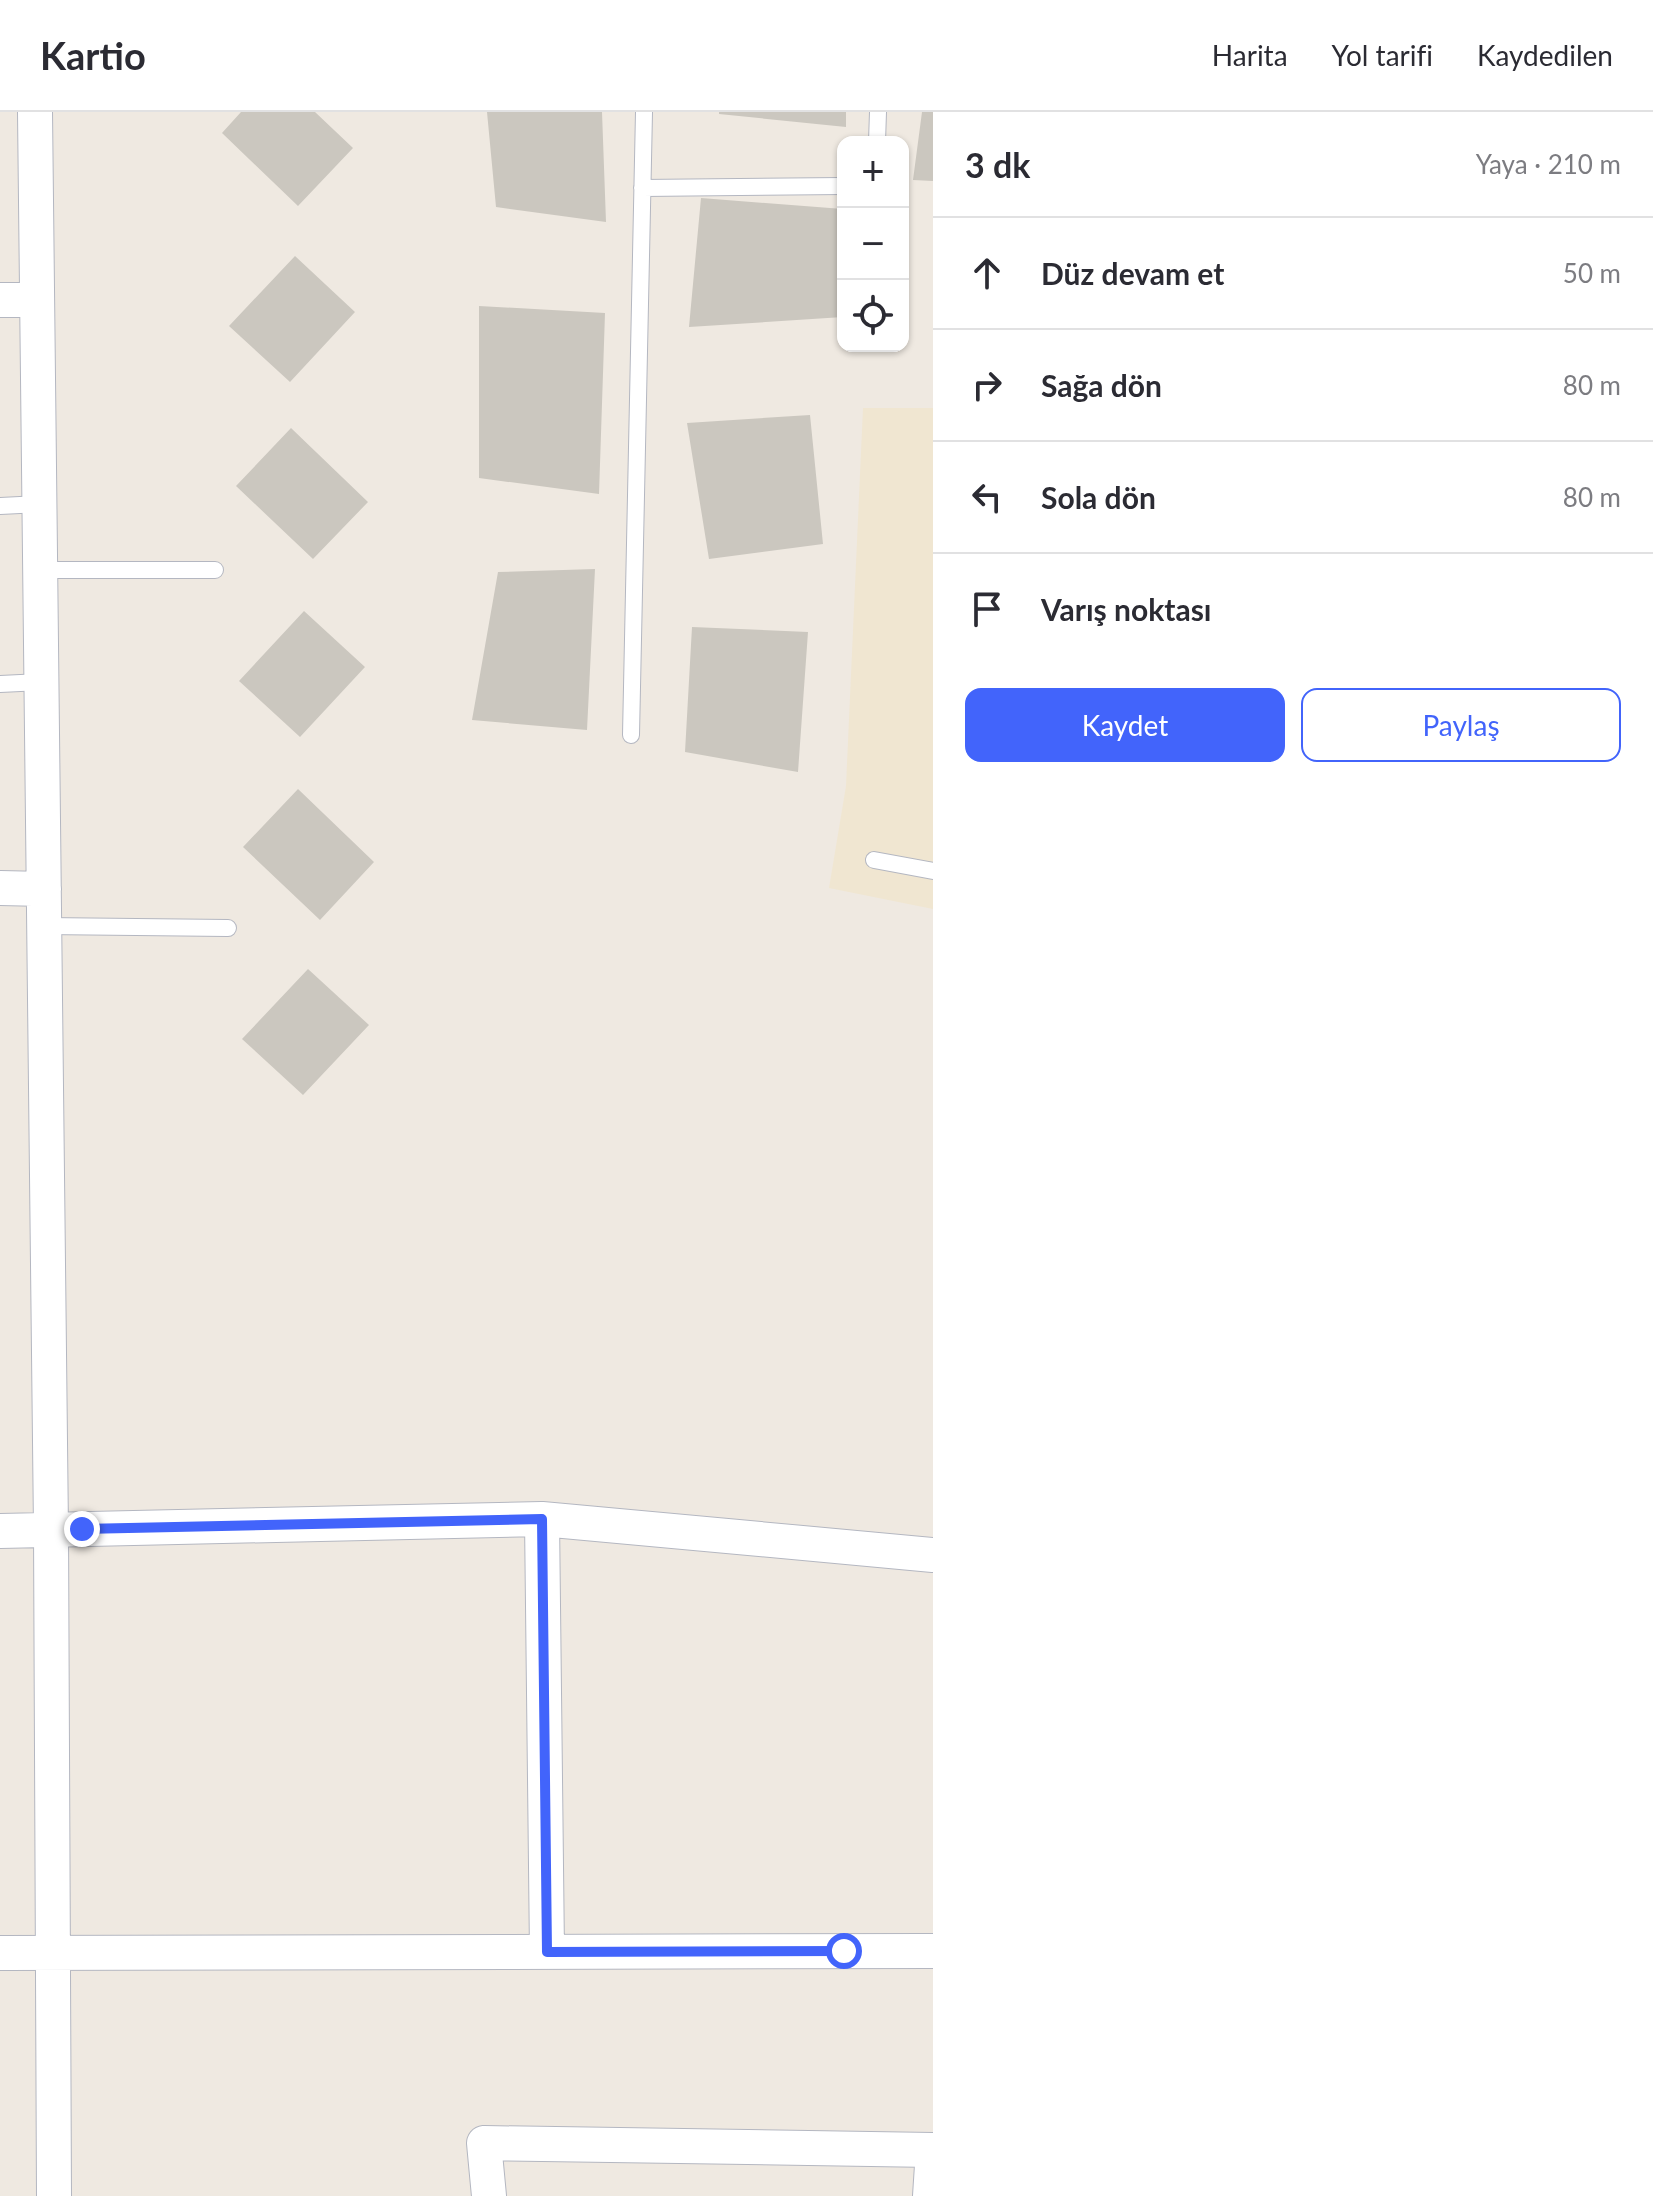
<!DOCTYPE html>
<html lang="tr">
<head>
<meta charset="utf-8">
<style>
  body { margin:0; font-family:Lato,sans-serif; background:#f2f2f3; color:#2b2b33 }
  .controls { position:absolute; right:24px; top:24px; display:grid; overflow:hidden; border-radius:16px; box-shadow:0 2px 6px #0004 }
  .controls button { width:72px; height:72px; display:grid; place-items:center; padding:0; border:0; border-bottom:2px solid #e1e1e2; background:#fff; color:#2b2b33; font:40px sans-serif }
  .stop { position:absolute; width:24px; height:24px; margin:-18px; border:6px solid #4264fb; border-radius:50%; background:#fff }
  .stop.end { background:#4264fb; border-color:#fff; box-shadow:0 2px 8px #0008 }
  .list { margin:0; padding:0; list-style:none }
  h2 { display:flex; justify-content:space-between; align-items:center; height:104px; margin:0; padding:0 32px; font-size:34px }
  h2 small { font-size:26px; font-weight:400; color:#7c7c81 }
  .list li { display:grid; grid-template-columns:52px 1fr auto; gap:24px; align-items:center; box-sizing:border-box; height:112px; padding:0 32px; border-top:2px solid #e1e1e2 }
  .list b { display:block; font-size:30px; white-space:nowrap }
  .list em { font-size:26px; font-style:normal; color:#7c7c81 }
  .actions { display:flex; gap:16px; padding:24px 32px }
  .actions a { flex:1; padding:18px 0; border:2px solid #4264fb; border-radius:16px; text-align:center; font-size:28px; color:#4264fb }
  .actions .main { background:#4264fb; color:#fff }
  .icon { flex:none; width:44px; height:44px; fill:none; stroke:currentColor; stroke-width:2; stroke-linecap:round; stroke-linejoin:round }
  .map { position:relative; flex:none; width:933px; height:2084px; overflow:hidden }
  header { display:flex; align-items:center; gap:48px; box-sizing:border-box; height:112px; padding:0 40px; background:#fff; border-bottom:2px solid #e1e1e2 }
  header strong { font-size:38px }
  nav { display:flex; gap:44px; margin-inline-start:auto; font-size:28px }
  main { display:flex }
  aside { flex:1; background:#fff }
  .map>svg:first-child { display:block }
  .education { fill:#f0e6d1 }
  .building { fill:#cbc7bf }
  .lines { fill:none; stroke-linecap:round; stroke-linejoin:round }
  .service-casing { stroke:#b4b7c1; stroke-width:18 }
  .minor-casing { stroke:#b4b7c1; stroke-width:36 }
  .service { stroke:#fff; stroke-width:16 }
  .minor { stroke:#fff; stroke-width:34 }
  .route { stroke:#4264fb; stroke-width:10 }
</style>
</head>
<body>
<header>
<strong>Kartio</strong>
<nav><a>Harita</a><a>Yol tarifi</a><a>Kaydedilen</a></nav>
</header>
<main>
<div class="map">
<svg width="933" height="2084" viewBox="0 0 933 2084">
  <rect width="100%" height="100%" fill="#efe9e1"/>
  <!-- education -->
  <path class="education" d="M 863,296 L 933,296 L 933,797 L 829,776 L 846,674 Z"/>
  <!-- building -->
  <path class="building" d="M 241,0 L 315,0 L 353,36 L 298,94 L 222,21 Z
    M 487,0 L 602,0 L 606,110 L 496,95 Z
    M 719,0 L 846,0 L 846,15 L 719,2 Z
    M 922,0 L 933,0 L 933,69 L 913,68 Z
    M 701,86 L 843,97 L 843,205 L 689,215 Z
    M 295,144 L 355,200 L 290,270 L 229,214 Z
    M 479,194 L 605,201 L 599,382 L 479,366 Z
    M 810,303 L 823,432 L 709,447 L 687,311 Z
    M 291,316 L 368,390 L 313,447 L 236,374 Z
    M 595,457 L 587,618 L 472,608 L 498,460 Z
    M 304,499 L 365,555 L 300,625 L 239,569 Z
    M 692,515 L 808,520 L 798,660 L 685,640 Z
    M 298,677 L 374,750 L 320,808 L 243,735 Z
    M 308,857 L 369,913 L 303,983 L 242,927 Z"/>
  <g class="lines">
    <!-- service casing -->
    <g class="service-casing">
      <path id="service" d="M 877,30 L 878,0
        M 642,76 L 843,74
        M 0,394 L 40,392
        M 40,458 L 215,458
        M 0,572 L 41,570
        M 631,623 L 644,0
        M 874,748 L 933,759
        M 44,814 L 228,816"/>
    </g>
    <!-- minor casing -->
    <g class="minor-casing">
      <path id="minor" d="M 35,0 L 51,1418 L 54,2084
        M 0,188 L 37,188
        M 0,776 L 44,777
        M 542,1407 L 547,1840
        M 0,1419 L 542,1407 L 933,1443
        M 0,1841 L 933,1839
        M 489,2084 L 484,2031 L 933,2038
        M 930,2084 L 933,2038"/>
    </g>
    <!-- service -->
    <use href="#service" class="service"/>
    <!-- minor -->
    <use href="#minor" class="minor"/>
  </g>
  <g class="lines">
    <!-- route -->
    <path class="route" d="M 82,1417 L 542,1407 L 547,1840 L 844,1839"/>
  </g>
</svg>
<div class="controls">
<button>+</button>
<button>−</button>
<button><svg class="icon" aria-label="locate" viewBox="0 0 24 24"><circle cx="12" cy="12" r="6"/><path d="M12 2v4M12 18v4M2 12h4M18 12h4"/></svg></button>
</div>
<div class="stop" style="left:844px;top:1839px"></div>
<div class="stop end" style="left:82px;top:1417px"></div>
</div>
<aside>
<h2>3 dk<small>Yaya · 210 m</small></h2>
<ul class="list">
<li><svg class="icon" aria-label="ahead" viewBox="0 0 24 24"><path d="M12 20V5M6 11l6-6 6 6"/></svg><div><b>Düz devam et</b></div><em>50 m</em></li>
<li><svg class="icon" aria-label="right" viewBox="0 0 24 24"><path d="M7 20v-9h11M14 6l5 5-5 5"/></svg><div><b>Sağa dön</b></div><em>80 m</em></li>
<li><svg class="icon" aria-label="left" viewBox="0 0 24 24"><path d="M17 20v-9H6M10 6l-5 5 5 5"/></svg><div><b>Sola dön</b></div><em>80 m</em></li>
<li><svg class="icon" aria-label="arrive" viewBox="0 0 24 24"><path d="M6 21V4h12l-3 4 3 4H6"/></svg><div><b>Varış noktası</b></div></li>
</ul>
<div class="actions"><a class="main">Kaydet</a><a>Paylaş</a></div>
</aside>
</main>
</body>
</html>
